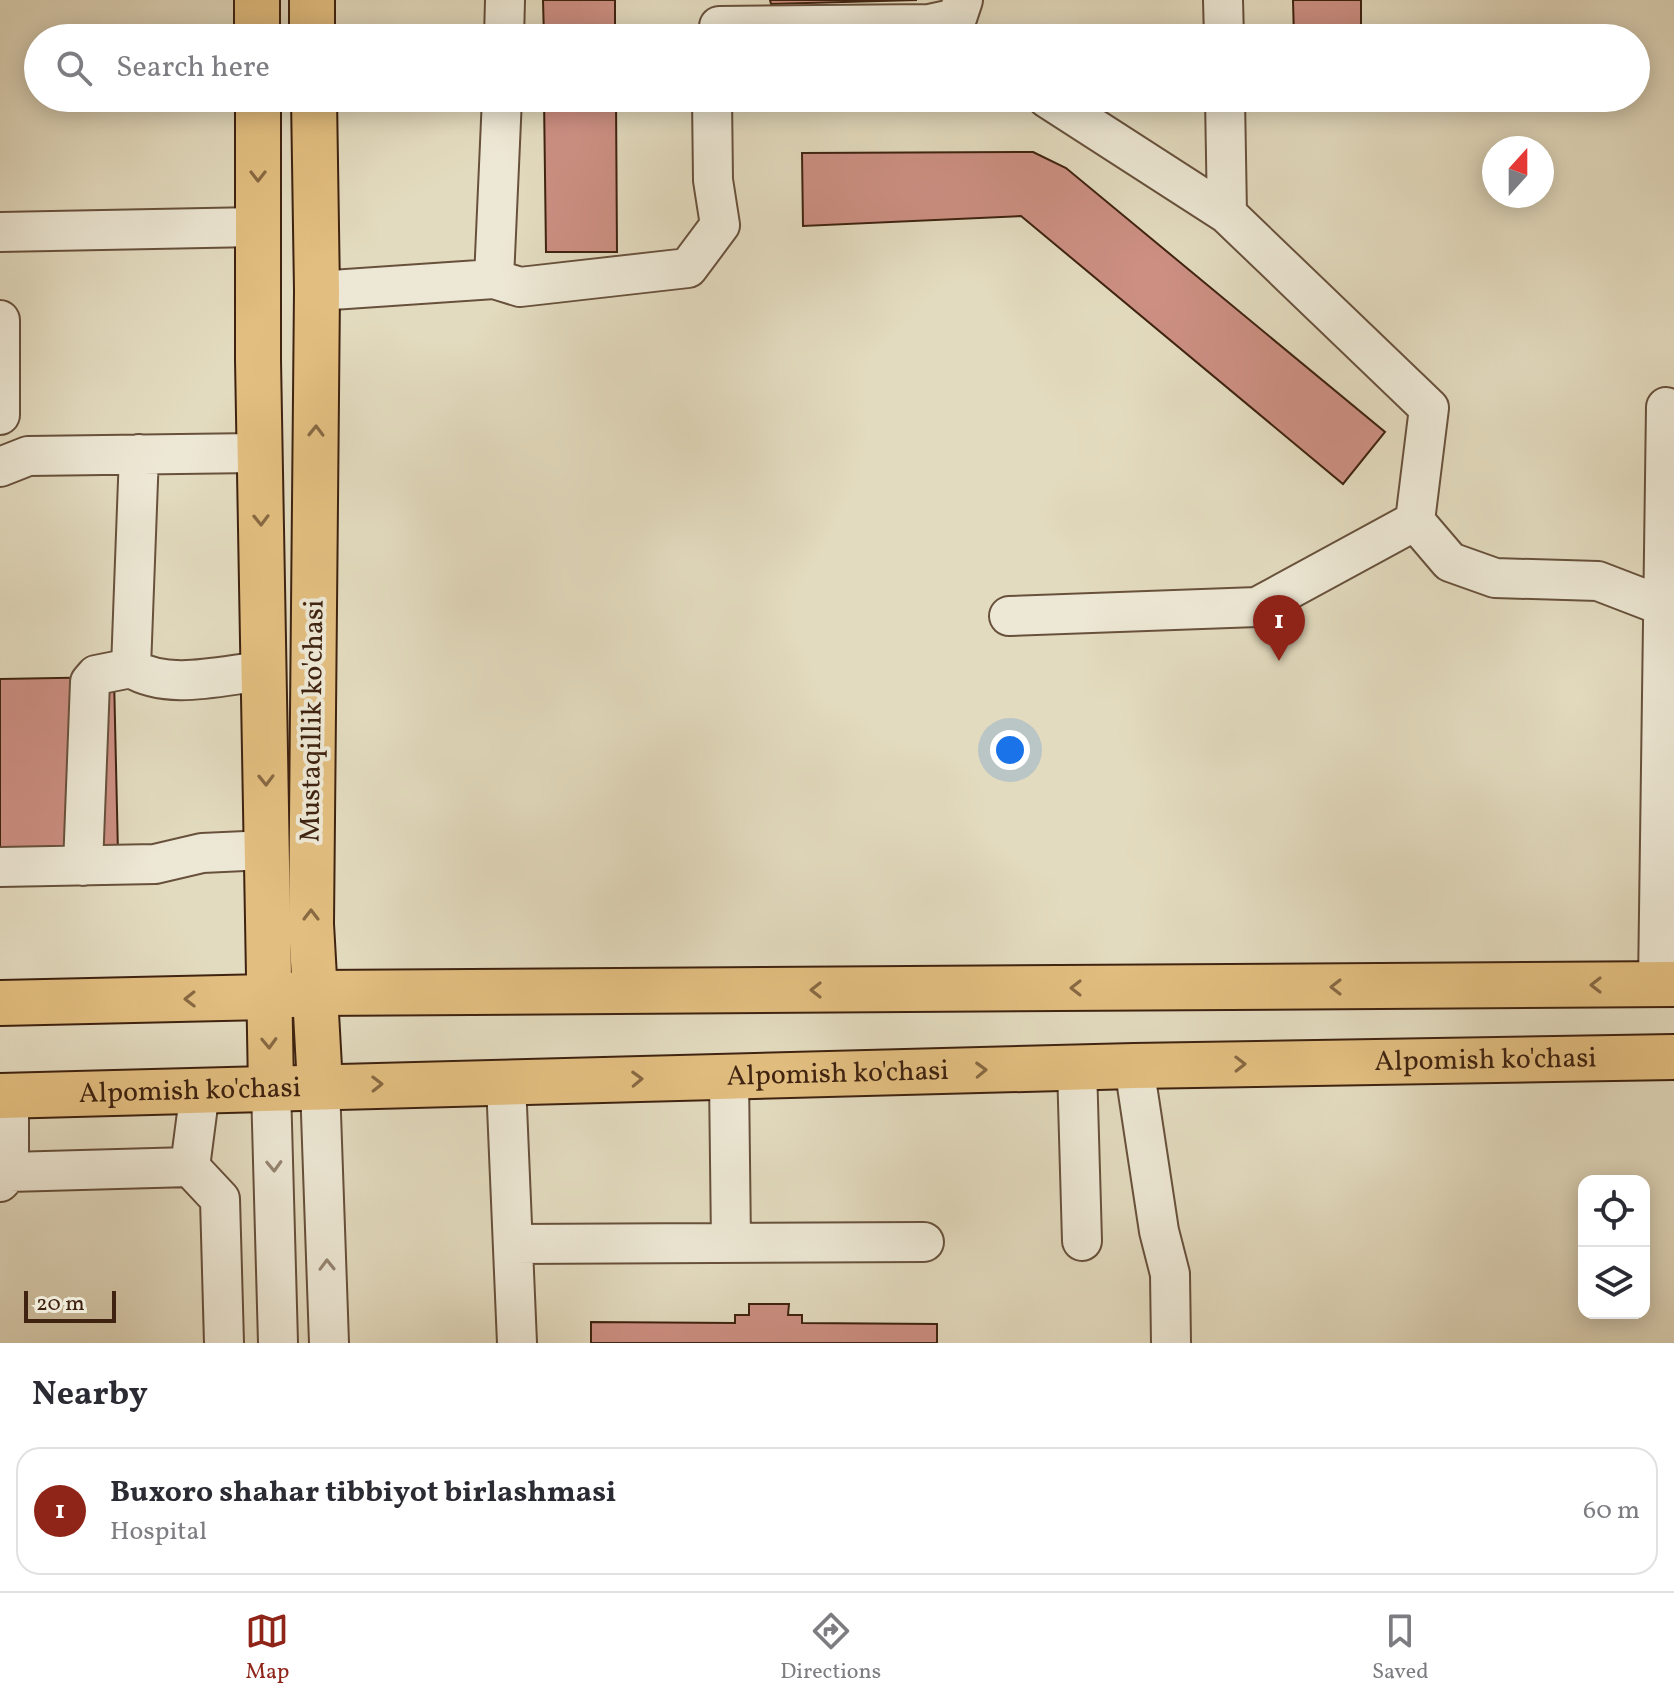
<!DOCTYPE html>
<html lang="en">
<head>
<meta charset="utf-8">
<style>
  body { margin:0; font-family:Vollkorn,serif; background:#f7f7f7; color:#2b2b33 }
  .controls { position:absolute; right:24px; bottom:24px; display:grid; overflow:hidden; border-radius:16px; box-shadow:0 4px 20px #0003 }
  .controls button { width:72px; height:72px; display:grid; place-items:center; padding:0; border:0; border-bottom:2px solid #e1e1e2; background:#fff; color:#2b2b33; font:40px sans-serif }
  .compass { position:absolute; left:1482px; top:136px; width:72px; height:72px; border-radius:50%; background:#fff; box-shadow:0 4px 20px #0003; rotate:21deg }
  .scale { position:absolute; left:24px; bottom:20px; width:92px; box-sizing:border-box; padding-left:8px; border:4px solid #3f2310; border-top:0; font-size:22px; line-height:28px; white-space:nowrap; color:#3f2310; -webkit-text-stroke:6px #ede8d5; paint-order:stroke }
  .you { position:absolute; left:1010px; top:750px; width:28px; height:28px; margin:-20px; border:6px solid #fff; border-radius:50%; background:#1a73e8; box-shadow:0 0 0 12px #1a73e833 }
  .badge { display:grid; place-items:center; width:52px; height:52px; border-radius:50%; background:#8f2418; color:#fff; font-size:26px; font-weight:700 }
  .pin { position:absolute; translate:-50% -66px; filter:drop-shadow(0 2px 4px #0008) }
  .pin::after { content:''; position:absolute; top:42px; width:28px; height:24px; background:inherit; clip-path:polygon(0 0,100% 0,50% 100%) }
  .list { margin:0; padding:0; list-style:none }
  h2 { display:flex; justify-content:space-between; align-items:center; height:104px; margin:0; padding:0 32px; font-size:34px }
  h2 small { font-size:26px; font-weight:400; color:#7c7c81 }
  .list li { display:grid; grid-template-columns:52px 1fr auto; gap:24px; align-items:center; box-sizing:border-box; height:128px; margin:0 16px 16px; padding:0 16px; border:2px solid #e1e1e2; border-radius:24px }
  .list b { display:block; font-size:30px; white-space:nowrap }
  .list p { margin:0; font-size:26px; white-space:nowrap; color:#7c7c81 }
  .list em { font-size:26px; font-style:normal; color:#7c7c81 }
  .icon { flex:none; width:44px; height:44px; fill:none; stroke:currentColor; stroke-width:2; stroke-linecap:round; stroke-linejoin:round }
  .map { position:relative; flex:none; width:1674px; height:1343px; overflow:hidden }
  .search { position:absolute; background:#fff; box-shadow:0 4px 20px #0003; left:24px; right:24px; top:24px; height:88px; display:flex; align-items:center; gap:20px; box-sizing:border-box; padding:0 28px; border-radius:44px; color:#7c7c81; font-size:30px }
  .sheet { height:248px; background:#fff }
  nav { display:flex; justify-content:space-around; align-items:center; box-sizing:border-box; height:112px; border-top:2px solid #e1e1e2; background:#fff; font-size:22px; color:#7c7c81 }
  nav a { display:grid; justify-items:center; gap:4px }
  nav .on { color:#8f2418 }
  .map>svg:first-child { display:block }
  .building { fill:#cc8f82; stroke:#3f2310; stroke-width:2 }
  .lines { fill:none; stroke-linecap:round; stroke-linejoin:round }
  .minor-casing { stroke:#68513c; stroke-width:42 }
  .major-casing { stroke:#3f2310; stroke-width:48 }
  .minor { stroke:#ede8d5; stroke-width:38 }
  .major { stroke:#e2be80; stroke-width:44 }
  .oneway { stroke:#886942 }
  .oneway2 { stroke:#968672 }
  .labels { text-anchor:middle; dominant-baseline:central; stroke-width:8; stroke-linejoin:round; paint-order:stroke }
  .street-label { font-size:28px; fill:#3f2310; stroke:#ede8d5 }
</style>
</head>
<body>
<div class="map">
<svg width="1674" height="1343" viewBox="0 0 1674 1343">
  <rect width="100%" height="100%" fill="#e3dbbf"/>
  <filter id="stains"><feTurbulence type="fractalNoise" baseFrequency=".0025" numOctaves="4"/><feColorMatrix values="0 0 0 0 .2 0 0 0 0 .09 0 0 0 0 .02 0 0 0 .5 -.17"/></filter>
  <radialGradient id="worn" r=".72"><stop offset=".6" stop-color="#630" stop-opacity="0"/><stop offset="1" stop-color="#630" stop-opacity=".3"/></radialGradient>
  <!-- building -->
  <path class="building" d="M 543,0 L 615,0 L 615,38 L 544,38 Z
    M 770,0 L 917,0 L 771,4 Z
    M 1293,0 L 1361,0 L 1361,38 L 1294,38 Z
    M 544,98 L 616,98 L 617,252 L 546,252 Z
    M 1295,98 L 1362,98 L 1362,108 L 1295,109 Z
    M 1033,152 L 1066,168 L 1385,432 L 1343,484 L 1021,216 L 803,226 L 802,153 Z
    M 114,677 L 118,854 L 0,857 L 0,679 Z
    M 749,1304 L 789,1304 L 788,1315 L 802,1315 L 802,1323 L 937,1324 L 937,1343 L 591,1343 L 591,1322 L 735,1323 L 735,1315 L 749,1315 Z"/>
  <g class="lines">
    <!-- minor casing -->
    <g class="minor-casing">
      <path id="minor" d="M 1223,0 L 1224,38
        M 719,26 L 929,24 L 957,18 L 963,0
        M 504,38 L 505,0
        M 1047,98 L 1227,214 L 1225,98
        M 0,232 L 258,227
        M 494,279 L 502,98
        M 317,291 L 494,279 L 520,287 L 688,268 L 720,225 L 713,180 L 712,98
        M 0,320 L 0,415
        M 0,467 L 28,456 L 260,453
        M 1415,521 L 1450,562 L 1495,578 L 1598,581 L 1663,606
        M 1009,616 L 1257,607 L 1415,521 L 1429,408 L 1227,214
        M 131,668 L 139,454
        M 83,866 L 90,682 L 96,675 L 131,668 C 169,691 222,675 264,671
        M 0,867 L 155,864 L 202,853 L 268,850
        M 1658,985 L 1666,407
        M 1134,1066 L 1159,1231 L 1170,1274 L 1171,1343
        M 1077,1067 L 1082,1241
        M 729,1077 L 731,1243
        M 506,1083 L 517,1343
        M 320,1085 L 329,1343
        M 271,1088 L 278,1343
        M 190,1167 L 200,1090
        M 9,1172 L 9,1096
        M 0,1182 L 9,1172 L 190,1167 L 220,1199 L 224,1343
        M 513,1244 L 924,1242"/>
    </g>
    <!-- major casing -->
    <g class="major-casing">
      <g id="major">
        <path d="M 257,0 L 257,38"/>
        <path d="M 312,0 L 312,38"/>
        <path d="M 258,98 L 258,360 L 271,1088"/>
        <path d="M 314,98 L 317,291 L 311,924 L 320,1085"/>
        <path d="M 0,1003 L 268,997 L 315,993 L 1674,984"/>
        <path id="s1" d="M 0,1096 L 1134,1066 L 1674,1057"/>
      </g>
    </g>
    <!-- minor -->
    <use href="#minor" class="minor"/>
    <!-- major -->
    <use href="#major" class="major"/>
  </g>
  <!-- one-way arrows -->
  <defs><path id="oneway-chevron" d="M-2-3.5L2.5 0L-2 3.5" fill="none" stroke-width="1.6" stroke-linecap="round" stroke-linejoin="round" transform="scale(2)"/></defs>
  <g class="oneway">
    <use href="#oneway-chevron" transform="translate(258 176) rotate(90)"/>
    <use href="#oneway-chevron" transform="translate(316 431) rotate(-89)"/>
    <use href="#oneway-chevron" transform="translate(261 520) rotate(89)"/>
    <use href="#oneway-chevron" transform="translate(266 780) rotate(89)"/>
    <use href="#oneway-chevron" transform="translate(311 915) rotate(-90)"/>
    <use href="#oneway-chevron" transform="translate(1596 985) rotate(180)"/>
    <use href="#oneway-chevron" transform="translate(1336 987) rotate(180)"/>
    <use href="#oneway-chevron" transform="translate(1076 988) rotate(180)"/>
    <use href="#oneway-chevron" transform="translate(816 990) rotate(180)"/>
    <use href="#oneway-chevron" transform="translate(190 999) rotate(179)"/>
    <use href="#oneway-chevron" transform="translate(269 1043) rotate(88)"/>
    <use href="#oneway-chevron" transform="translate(1240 1064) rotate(-1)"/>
    <use href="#oneway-chevron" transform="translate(981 1070) rotate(-2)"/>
    <use href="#oneway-chevron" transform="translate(637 1079) rotate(-2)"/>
    <use href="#oneway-chevron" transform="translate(377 1084) rotate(-1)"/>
  </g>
  <g class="oneway2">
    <use href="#oneway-chevron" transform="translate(274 1166) rotate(88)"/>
    <use href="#oneway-chevron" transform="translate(327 1265) rotate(-91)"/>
  </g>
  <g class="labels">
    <!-- street labels -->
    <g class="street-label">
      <text transform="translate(313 721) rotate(-89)">Mustaqillik ko'chasi</text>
      <text stroke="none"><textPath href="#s1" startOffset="1486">Alpomish ko'chasi</textPath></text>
      <text stroke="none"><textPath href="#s1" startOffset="838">Alpomish ko'chasi</textPath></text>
      <text stroke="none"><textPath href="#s1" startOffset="190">Alpomish ko'chasi</textPath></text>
    </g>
  </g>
  <rect width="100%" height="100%" filter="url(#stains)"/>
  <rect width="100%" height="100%" fill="url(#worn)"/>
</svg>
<div class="controls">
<button><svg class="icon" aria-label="locate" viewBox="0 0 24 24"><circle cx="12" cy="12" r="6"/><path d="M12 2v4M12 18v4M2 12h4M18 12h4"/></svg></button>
<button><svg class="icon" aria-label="layers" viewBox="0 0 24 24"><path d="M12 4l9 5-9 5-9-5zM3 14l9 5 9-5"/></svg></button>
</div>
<svg class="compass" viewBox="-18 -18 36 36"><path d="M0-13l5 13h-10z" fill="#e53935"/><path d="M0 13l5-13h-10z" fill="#7c7c81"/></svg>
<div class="scale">20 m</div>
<div class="you"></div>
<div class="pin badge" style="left:1279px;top:661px">1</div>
<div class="search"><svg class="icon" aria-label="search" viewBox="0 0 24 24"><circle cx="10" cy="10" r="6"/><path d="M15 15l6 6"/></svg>Search here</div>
</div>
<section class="sheet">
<h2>Nearby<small></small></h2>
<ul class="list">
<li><span class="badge">1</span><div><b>Buxoro shahar tibbiyot birlashmasi</b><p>Hospital</p></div><em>60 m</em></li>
</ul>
</section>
<nav>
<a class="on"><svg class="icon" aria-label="map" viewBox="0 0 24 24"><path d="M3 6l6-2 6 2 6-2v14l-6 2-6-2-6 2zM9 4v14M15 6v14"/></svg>Map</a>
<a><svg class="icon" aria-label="directions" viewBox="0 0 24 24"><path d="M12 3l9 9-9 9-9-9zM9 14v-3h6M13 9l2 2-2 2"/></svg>Directions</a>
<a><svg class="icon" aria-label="saved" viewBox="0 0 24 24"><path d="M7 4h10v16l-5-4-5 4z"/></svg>Saved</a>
</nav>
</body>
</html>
